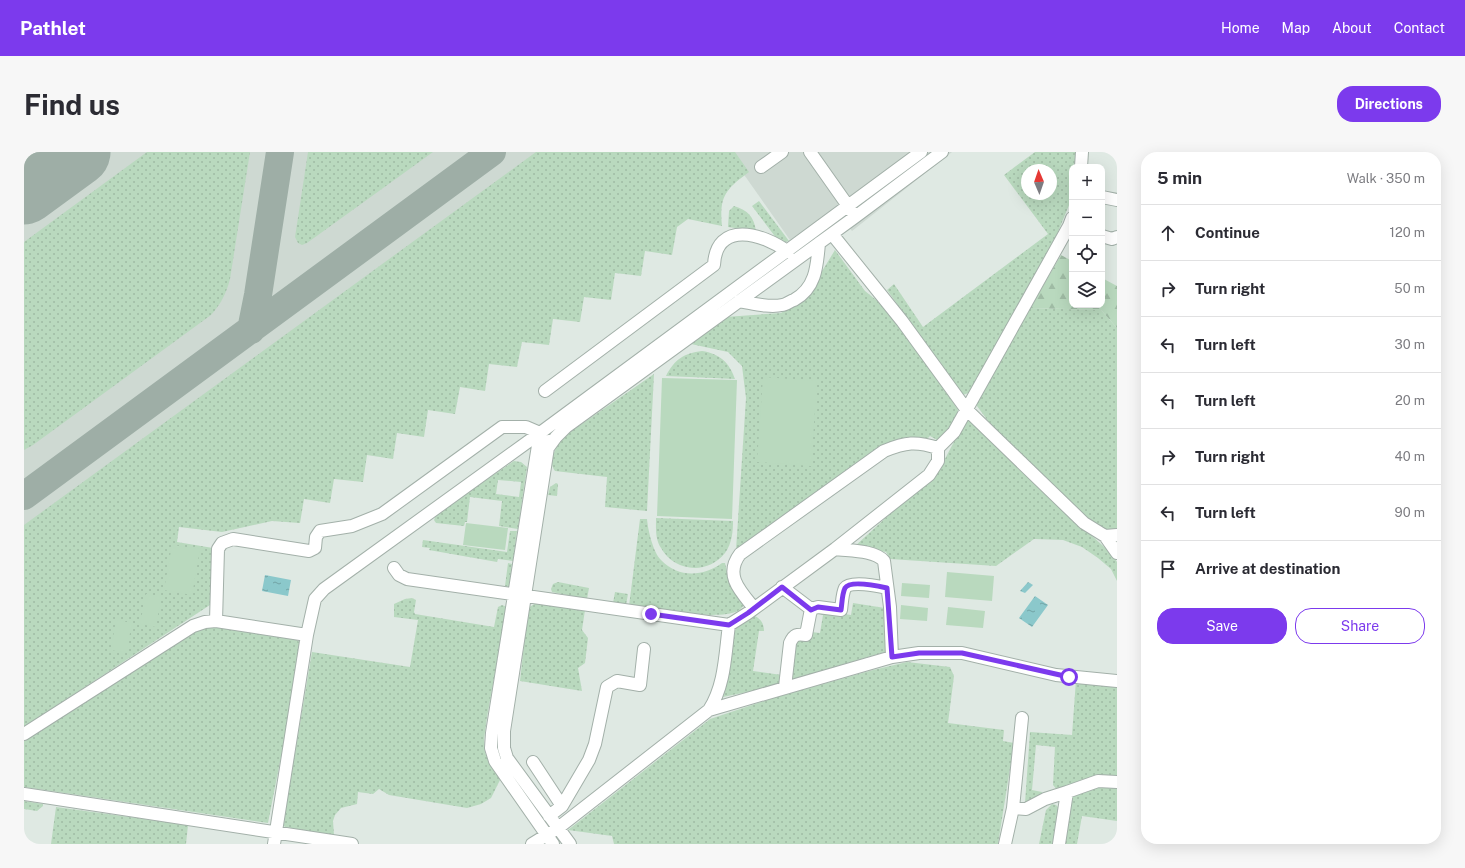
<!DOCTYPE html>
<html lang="en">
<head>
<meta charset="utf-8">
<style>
  body { margin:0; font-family:"Public Sans",sans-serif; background:#f7f7f7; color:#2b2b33 }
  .controls { position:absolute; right:12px; top:12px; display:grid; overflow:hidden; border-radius:8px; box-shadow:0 4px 16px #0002 }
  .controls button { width:36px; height:36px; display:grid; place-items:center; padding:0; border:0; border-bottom:1px solid #e1e1e2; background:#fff; color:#2b2b33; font:20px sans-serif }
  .compass { position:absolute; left:997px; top:12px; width:36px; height:36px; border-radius:50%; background:#fff; box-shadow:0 4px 16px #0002; rotate:358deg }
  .stop { position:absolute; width:12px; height:12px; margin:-9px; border:3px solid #7c3aed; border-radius:50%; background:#fff }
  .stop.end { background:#7c3aed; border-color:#fff; box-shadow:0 1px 4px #0008 }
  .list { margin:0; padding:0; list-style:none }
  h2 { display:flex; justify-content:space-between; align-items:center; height:52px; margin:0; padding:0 16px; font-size:17px }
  h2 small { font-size:13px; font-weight:400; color:#7c7c81 }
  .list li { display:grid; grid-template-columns:26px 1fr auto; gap:12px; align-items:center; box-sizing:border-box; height:56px; padding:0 16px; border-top:1px solid #e1e1e2 }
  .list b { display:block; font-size:15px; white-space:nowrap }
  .list em { font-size:13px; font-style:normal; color:#7c7c81 }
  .actions { display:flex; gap:8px; padding:12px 16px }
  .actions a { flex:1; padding:9px 0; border:1px solid #7c3aed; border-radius:16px; text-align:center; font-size:14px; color:#7c3aed }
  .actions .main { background:#7c3aed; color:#fff }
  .icon { flex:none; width:22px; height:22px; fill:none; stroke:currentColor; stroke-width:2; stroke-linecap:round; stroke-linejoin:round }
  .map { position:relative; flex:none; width:1093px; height:692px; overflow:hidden; border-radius:16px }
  header { display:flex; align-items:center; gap:24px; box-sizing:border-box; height:56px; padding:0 20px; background:#7c3aed; color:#fff }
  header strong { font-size:19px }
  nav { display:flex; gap:22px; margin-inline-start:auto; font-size:14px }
  .intro { display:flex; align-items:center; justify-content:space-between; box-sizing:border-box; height:96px; padding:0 24px }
  h1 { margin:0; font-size:28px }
  .button { padding:10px 18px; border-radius:16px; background:#7c3aed; color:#fff; font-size:14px; font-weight:700 }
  main { display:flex; gap:24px; padding:0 24px }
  aside { flex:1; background:#fff; border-radius:16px; box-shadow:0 4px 16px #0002 }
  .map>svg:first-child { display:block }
  .built { fill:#ced9d2 }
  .grass { fill:url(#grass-dots); fill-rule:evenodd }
  .forest { fill:url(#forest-firs) }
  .pitch { fill:#b9d9be }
  .water { fill:url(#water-ripples) }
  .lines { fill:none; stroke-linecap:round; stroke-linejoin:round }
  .taxiway { stroke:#9eaea6; stroke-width:28 }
  .runway { stroke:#9eaea6; stroke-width:69 }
  .minor-casing { stroke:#a3b0a9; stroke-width:14 }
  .minor { stroke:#fff; stroke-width:12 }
  .route { stroke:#7c3aed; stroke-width:5 }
</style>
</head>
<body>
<header>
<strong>Pathlet</strong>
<nav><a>Home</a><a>Map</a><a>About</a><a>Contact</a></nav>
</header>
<div class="intro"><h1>Find us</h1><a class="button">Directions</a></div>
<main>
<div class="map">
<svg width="1093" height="692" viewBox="0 0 1093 692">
  <defs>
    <pattern id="grass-dots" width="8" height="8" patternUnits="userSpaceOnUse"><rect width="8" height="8" fill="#b9d9be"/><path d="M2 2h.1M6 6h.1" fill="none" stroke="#9fbba4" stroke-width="1.8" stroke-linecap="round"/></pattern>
    <pattern id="forest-firs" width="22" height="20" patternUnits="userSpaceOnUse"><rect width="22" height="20" fill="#b9d9be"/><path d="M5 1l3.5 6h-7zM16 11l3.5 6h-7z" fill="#9fbba4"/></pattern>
    <pattern id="water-ripples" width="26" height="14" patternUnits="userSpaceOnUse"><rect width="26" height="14" fill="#8bc8cb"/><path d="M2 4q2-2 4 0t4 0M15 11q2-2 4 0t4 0" fill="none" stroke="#71a3a5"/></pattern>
  </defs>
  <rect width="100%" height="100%" fill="#dfe9e3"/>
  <!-- built -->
  <path class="built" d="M 0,0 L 619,0 L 0,446 Z
    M 704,0 L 928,0 L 828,79 L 811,57 L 766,88 Z"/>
  <!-- grass -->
  <path class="grass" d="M 123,0 L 226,0 L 206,127 C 202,142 197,152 187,163 L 9,293 L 0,298 L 0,90 Z
    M 284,0 L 409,0 L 283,91 L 278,93 L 274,91 L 271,85 Z
    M 512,0 L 711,0 L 725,20 C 702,37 695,44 698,74 L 664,67 L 653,75 L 648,103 L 621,99 L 617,124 L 591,121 L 587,148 L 560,145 L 556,170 L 529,167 L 525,193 L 498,190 L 493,215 L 465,212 L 461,239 L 436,235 L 431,262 L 404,258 L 400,285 L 373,281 L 369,307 L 343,303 L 339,330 L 310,327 L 306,351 L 280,347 L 276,371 L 248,369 L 198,380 L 155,375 L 153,390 L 189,396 L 189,451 L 0,575 L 0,373 Z
    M 1011,0 L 1053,0 L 1051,15 L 1048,15 L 1048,46 L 1031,87 L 947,240 L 939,243 L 863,138 L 870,132 L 899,175 L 1024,82 L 980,23 ZM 1003,18 L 1027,18 L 1027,42 L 1003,42 Z
    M 735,49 L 765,89 L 756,91 L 728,54 Z
    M 710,54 C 724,58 730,65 732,79 L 704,75 L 705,59 Z
    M 811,98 L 841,139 L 856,151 L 894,196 L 934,258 C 931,270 926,283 913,288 L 906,284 L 902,288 L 882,285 L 857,296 L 712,398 L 722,246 L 718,214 L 704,200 L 667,192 L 701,165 L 757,161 L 784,142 Z
    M 1006,156 L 1077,158 L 1093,176 L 1093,380 L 1087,380 L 1069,372 L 964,269 L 953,254 L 952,248 Z
    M 678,199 C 696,202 705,210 711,227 L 642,224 C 650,208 660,201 678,199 Z
    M 630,222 L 623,359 L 581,355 L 583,325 L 531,319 C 523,309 533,294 539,285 Z
    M 941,269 L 949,269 L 1039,358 L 1087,401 L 1093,410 L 1093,429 L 1087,417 L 1074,406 L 1058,395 L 1039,388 L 1010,387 L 972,414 L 866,407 L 862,400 L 830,395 L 879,350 L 900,335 L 914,320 Z
    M 490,309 L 497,310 L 503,315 L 494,377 L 475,374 L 478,349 L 446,345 L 443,370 L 441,370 L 440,374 L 412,371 L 410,368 L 413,361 ZM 474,328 L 497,330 L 495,345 L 472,342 Z
    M 532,331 L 534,332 L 533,344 L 524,343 L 526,335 Z
    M 632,366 L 709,369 C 709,379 708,392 701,401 C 684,423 650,420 637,396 C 631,387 632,376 632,366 Z
    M 616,367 L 623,367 C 624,378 629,400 637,408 C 654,426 679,425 698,411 L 701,411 L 704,424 L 721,452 C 719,454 717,457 714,459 C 693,469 630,457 605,454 Z
    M 486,379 L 493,379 L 489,409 L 474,407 L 473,410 L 405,398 L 406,396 L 398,395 L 399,388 L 483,400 Z
    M 484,411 L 488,412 L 485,435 L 481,434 Z
    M 534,430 L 565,436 L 563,447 L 528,440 L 527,437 L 529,432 Z
    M 591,440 L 604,442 L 602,453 L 589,451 Z
    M 388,446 L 392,448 L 390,460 L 391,462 L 470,475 L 474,455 L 478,453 L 483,455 L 463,565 L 460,587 L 461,601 L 476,628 L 467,646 L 457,652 L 443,656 L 365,643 L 355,637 L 349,642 L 334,640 L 333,652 L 317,656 L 311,663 L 309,669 L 310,683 L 261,675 L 259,673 L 288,500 L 386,515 L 394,468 L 370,465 L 370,452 L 381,447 Z
    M 512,451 L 561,458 L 558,478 L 564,486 L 561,511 L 554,516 L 558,539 L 496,529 L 504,456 Z
    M 829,451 L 861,456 L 863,498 L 861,500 L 769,527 L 767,526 L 772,487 L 787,480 L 796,481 L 799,463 L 790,461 L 794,458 L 827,463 Z
    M 731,464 C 737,467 740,472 740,479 L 735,479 L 729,519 L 758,523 L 757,533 L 699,545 L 712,474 Z
    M 184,473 L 270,486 L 277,491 L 278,497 L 244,671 L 0,635 L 0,587 L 163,482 Z
    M 883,510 L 926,515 L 930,524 L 924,571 L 980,578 L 979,589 L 990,591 L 974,692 L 590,692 L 588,684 L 544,678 L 686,567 L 749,546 L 849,518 Z
    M 1052,528 L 1093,531 L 1093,624 L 1059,627 L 1034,639 L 1029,633 L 1031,595 L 1012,593 L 1008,638 L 1018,640 L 1017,643 L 1001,651 L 1006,580 L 1048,583 Z
    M 1070,635 L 1093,635 L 1093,669 L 1058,664 L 1053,692 L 1039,692 L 1046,647 L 1056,639 Z
    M 0,649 L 19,652 L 19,654 L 13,659 L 0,657 Z
    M 1028,652 L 1032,653 L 1035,656 L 1031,692 L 1015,692 L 1022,658 Z
    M 32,655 L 164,673 L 162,692 L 27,692 Z"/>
  <!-- forest -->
  <path class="forest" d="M 1037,103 L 1048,109 L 1048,153 L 1078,153 L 1078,126 L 1093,134 L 1093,176 L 1077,158 L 1006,156 Z"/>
  <!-- pitch -->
  <path class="pitch" d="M 739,225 L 793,229 L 787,314 L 733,310 Z
    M 638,226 L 713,228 L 708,367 L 633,364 Z
    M 442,371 L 484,376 L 481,398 L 439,393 Z
    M 148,393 L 176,397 L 168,443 L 140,438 Z
    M 923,420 L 970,424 L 968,449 L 921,445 Z
    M 878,431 L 906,433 L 905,446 L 877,444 Z
    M 122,442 L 137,445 L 132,475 L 116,472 Z
    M 877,453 L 904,456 L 903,469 L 876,467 Z
    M 924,455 L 961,459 L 959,476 L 922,473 Z
    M 92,468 L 108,471 L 102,501 L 87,498 Z"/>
  <!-- water -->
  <path class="water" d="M 241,423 L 267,428 L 264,444 L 238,439 Z
    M 1004,430 L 1009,433 L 1001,441 L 996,439 Z
    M 1011,444 L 1024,453 L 1008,475 L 995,466 Z"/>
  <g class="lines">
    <!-- taxiway -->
    <path class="taxiway" d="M 227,178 L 234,143 L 256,0
      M 0,344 L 468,0"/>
    <!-- runway -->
    <path class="runway" d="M 0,38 L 52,0"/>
    <!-- minor casing -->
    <g class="minor-casing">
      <path id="minor" d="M 786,0 L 829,61
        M 737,15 L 758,0
        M 1057,15 L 1058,0
        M 1078,45 L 1093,48
        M 808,82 L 878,169 L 942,257 L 1060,371 L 1081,384 L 1093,383
        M 1078,84 L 1088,87 L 1093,85
        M 715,149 C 728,151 745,156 758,153 C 762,153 766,149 770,148 C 792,136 793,114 795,91
        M 521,239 L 690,113 C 692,68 739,81 764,100
        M 525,289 L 480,579 L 480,596 L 483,606 L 546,692
        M 524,296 L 532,285 L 542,275 L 831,65 L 918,0
        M 1081,384 L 1093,401
        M 811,397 C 826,399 850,398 860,409 L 866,455 L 868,505
        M 370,416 L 375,423 L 383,427 L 705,473 L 724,461 L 811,397 L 905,323 L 914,309 L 914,296 L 930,280 L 1045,74 L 1048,66
        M 758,435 L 787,457
        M 730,456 C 716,439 700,423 716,402 L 860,299 C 882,290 892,289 914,296
        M 192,469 L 194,397 L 198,391 L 209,387 L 285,399 L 291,396 L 292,385 L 296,379 L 328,374 L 358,362 L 478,275 L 502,275 L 516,281 L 468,581 L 467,596 L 471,609 L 529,692
        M 761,535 L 766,491 C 770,482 773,482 782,483 L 787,457 L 794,455 L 817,458 C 818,452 818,442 821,436 C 826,428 854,434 863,436
        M 685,558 L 868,505 L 895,501 L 938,501 L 1032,523 L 1093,529
        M 0,582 L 169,474 L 181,470 L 192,469 L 283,483 L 291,447 L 300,437 L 516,281 L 897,0
        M 509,610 L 538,654
        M 0,642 L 328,692
        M 989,656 L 1002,657 L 1021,647 L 1043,640
        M 525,664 L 538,654 L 565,608 L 571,592 L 583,535 L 593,529 L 616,533 L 620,497
        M 250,692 L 283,483
        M 508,692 L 534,676 L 685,558 C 701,533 701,503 705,473
        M 981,692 L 989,656 L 998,566
        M 1035,692 L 1043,640 L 1074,629 L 1093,630"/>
    </g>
    <!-- minor -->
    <use href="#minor" class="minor"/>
  </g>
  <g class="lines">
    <!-- route -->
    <path class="route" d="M 627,462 L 705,473 L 724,461 L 758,435 L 787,458 L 794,455 L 817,458 C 818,452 818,442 821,436 C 826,428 854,434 863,436 L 868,505 L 895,501 L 938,501 L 1045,525"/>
  </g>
</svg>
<div class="controls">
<button>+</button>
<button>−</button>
<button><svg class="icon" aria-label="locate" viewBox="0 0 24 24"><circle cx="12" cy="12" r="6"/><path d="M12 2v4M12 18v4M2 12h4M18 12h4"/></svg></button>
<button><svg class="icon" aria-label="layers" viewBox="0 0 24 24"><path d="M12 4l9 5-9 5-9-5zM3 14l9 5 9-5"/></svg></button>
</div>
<svg class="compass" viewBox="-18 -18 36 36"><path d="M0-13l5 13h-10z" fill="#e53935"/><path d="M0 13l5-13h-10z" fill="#7c7c81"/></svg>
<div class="stop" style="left:1045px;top:525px"></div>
<div class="stop end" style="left:627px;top:462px"></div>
</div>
<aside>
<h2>5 min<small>Walk · 350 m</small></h2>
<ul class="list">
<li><svg class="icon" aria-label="ahead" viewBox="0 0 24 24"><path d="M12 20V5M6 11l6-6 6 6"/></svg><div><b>Continue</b></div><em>120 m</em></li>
<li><svg class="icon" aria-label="right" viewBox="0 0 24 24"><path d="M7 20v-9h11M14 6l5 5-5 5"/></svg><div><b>Turn right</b></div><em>50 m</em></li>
<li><svg class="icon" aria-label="left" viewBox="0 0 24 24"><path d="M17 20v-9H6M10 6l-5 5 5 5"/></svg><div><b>Turn left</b></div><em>30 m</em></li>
<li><svg class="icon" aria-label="left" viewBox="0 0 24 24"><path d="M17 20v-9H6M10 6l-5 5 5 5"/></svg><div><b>Turn left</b></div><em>20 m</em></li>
<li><svg class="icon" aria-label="right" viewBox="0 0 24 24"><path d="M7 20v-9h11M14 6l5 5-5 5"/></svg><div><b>Turn right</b></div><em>40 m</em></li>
<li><svg class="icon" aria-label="left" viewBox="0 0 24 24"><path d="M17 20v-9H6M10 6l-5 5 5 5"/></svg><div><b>Turn left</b></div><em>90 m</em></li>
<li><svg class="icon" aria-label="arrive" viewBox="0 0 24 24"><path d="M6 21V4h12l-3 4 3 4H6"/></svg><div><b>Arrive at destination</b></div></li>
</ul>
<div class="actions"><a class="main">Save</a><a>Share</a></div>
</aside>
</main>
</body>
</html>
